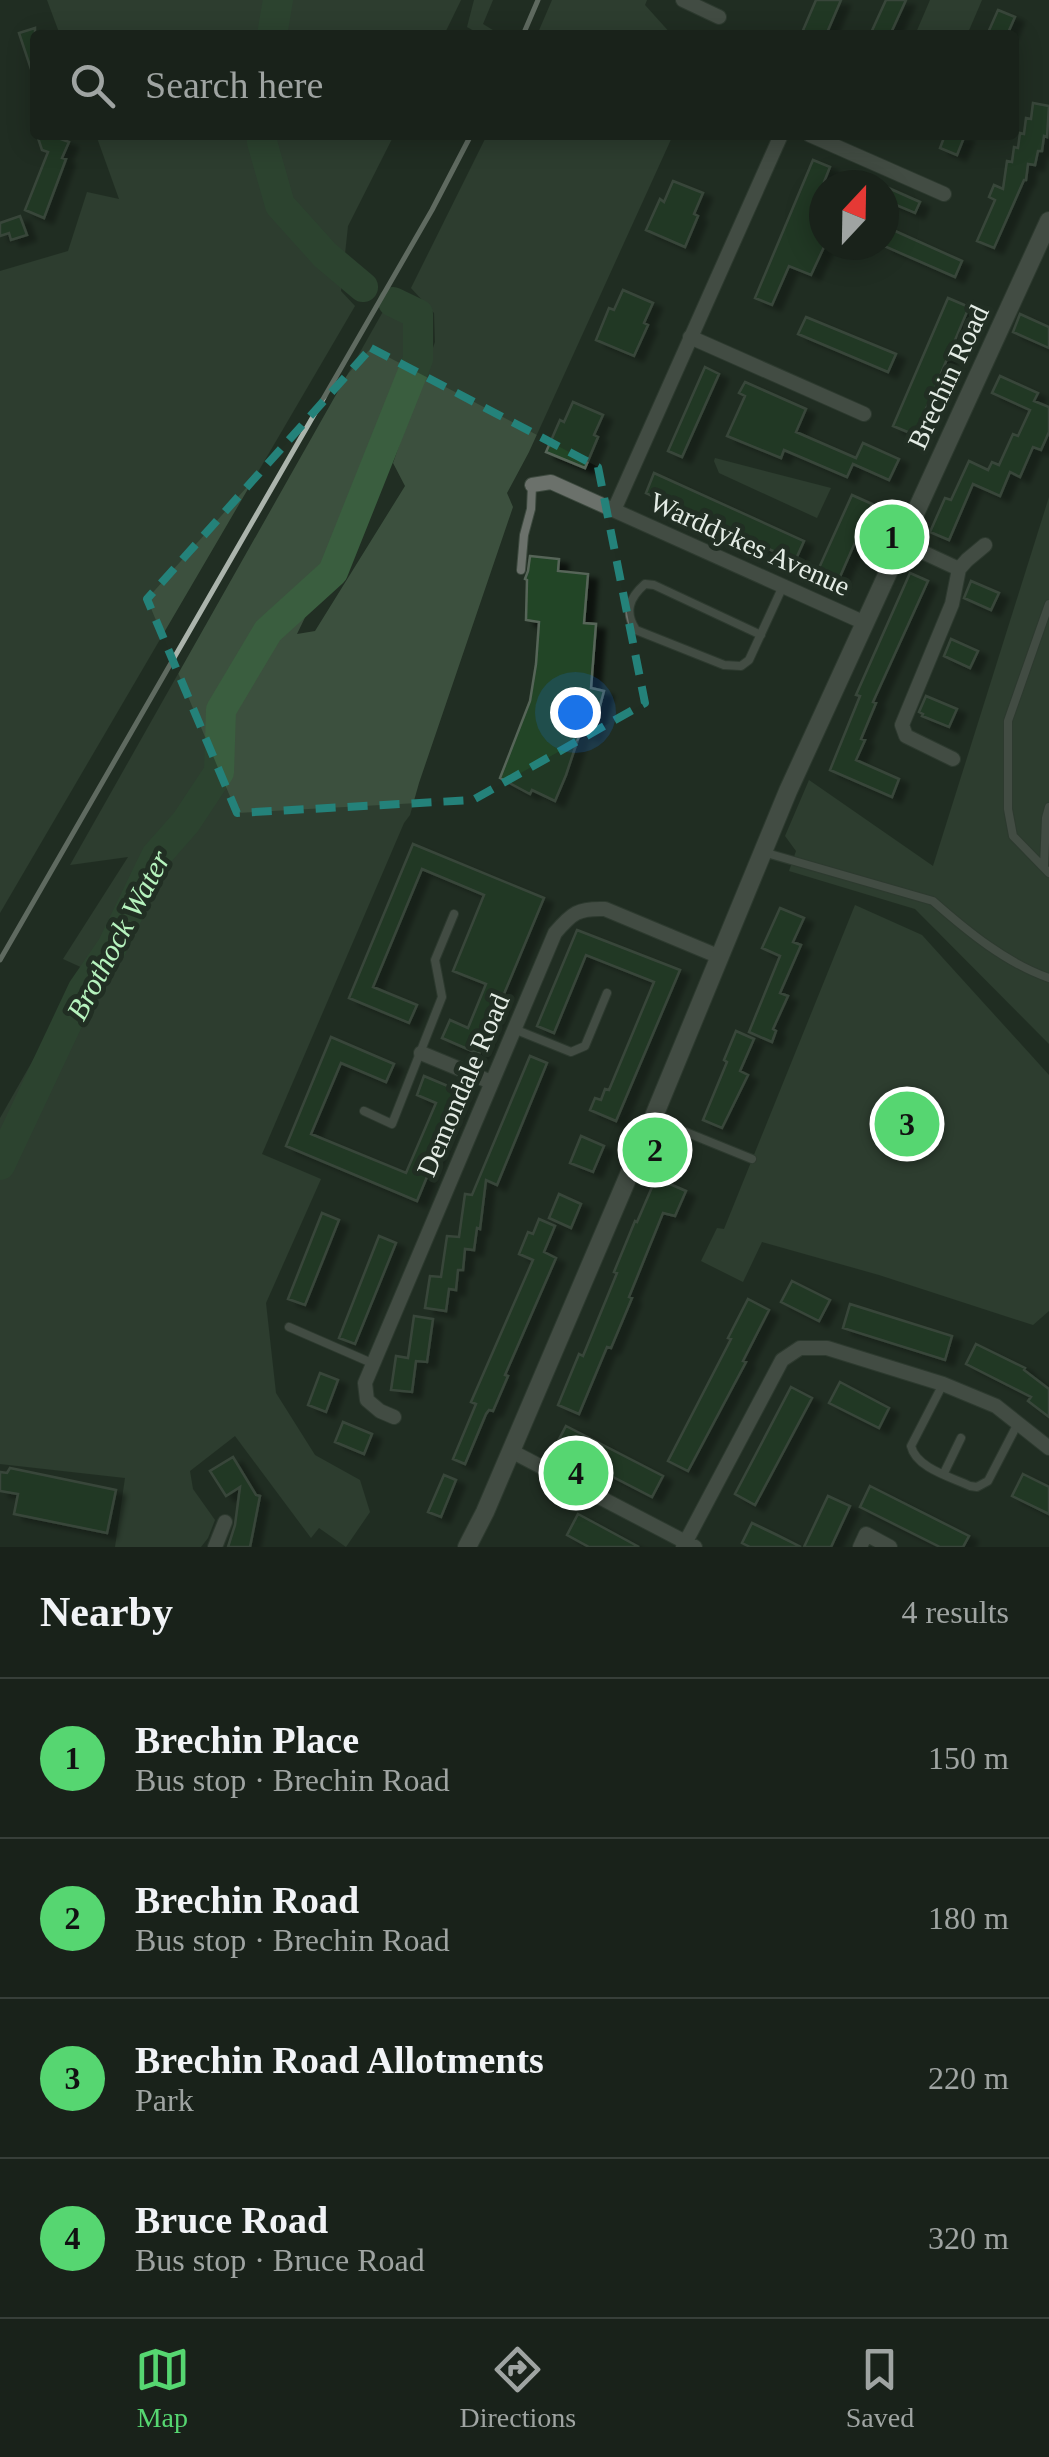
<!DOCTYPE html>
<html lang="en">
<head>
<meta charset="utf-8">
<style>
  body { margin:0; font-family:Georgia,serif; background:#222a23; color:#f1f3f6 }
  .compass { position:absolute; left:809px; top:170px; width:90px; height:90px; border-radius:50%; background:#19221a; box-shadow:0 5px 25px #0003; rotate:22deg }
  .you { position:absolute; left:575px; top:712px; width:35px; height:35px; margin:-25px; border:8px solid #fff; border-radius:50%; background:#1a73e8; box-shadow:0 0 0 15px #1a73e833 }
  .badge { display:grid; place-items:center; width:65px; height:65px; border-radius:50%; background:#56d671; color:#111; font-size:32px; font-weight:700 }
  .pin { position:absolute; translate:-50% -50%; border:5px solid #fff; box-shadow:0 2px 10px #0006 }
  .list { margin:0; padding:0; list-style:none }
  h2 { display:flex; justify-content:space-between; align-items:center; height:130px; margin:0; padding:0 40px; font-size:42px }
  h2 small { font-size:32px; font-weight:400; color:#9fa4a2 }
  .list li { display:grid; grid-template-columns:65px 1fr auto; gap:30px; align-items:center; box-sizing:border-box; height:160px; padding:0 40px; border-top:2px solid #373f39 }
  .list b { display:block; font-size:38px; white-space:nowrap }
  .list p { margin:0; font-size:32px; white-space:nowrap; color:#9fa4a2 }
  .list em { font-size:32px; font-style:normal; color:#9fa4a2 }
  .icon { flex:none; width:55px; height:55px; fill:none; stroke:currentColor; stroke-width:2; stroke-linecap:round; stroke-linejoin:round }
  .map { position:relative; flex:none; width:1049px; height:1547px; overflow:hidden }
  .search { position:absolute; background:#19221a; box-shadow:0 5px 25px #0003; left:30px; right:30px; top:30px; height:110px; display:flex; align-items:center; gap:25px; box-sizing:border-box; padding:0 35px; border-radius:10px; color:#9fa4a2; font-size:38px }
  .sheet { height:770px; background:#19221a }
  nav { display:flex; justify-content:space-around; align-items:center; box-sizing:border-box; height:140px; border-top:2px solid #373f39; background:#19221a; font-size:28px; color:#9fa4a2 }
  nav a { display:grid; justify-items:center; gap:5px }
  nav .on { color:#56d671 }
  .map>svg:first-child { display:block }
  .green { fill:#3c503e }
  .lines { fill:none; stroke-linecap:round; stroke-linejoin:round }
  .river { stroke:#3a5e3f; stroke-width:30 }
  .building { fill:#214427; stroke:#576558; stroke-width:2.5; filter:url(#shadow) }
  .service-casing { stroke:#3c493e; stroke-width:10 }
  .minor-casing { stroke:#3c493e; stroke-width:16 }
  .tertiary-casing { stroke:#3c493e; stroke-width:20 }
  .service { stroke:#6b716b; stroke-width:8 }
  .minor { stroke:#6b716b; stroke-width:14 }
  .tertiary { stroke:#6b716b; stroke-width:18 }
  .rail { stroke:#abb4ac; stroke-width:5 }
  .marked { fill:none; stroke:#24827a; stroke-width:8; stroke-dasharray:20 12; stroke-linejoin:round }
  .labels { text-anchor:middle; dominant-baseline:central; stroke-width:10; stroke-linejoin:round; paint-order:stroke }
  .street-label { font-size:28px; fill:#e4ece5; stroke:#212e23 }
  .water-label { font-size:30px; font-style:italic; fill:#b6f3be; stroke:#212e23 }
</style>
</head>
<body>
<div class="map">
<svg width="1049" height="1547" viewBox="0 0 1049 1547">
  <defs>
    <filter id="shadow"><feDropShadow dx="9" dy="5.5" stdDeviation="2.5" flood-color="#0009"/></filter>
  </defs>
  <rect width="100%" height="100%" fill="#212e23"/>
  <!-- green -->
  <path class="green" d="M 47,0 L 461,0 L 444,35 L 60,35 Z
    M 474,0 L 493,0 L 483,24 L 501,35 L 481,35 L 467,27 Z
    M 552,0 L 647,0 L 645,5 L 672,35 L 537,35 Z
    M 930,0 L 982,0 L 967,35 L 915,35 Z
    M 96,135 L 394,135 L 348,226 L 341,291 L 355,306 L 0,913 L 0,271 L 68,251 L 87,192 L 119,199 Z
    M 487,135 L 673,135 L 529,452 L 507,493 L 513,507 L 419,783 L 410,815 L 404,823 L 262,1154 L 321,1179 L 266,1303 L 276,1393 L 315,1455 L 360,1480 L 370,1512 L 346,1547 L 319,1528 L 311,1538 L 235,1436 L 190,1471 L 193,1489 L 215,1520 L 208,1538 L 201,1547 L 115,1547 L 125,1478 L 0,1464 L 0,1118 L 85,969 L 63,959 L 128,857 L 70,865 L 385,308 L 411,321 L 410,361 L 329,568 L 297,634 L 315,631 L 405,486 L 393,463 L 435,342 L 434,313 L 411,288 Z
    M 715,458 L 831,488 L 817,518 L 719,473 L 714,461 Z
    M 1049,497 L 1049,1044 L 915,909 L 789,871 L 796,851 L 785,836 L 809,780 L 933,866 Z
    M 855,905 L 922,935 L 1049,1075 L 1049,1311 L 1033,1325 L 879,1275 L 762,1242 L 743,1282 L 701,1261 L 717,1228 L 724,1229 Z"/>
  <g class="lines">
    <!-- river -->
    <path class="river" d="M 272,35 L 278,0
      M 262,135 L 262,142 L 280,205 L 325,255 L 363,287
      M 0,1165 L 83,989 L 112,947 L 156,856 L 186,822 L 219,772 L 221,710 L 268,631 L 333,572 L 418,359 L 418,314 L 393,302"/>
  </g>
  <!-- building -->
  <path class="building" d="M 816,0 L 841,0 L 826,35 L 801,35 Z
    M 886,0 L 906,0 L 890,35 L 870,35 Z
    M 998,10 L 1015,17 L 1007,35 L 987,35 Z
    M 35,28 L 35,74 L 33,75 L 19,33 Z
    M 1033,103 L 1049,106 L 1047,137 L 1044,136 L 1042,151 L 1038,151 L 1035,165 L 1028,164 L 1026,180 L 1024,180 L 994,248 L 977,241 L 995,200 L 989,197 L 994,185 L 1003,189 L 1007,161 L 1012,162 L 1014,147 L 1018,148 L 1020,133 L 1024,134 L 1026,118 L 1031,119 Z
    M 37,135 L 50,135 L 69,142 L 62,158 L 66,159 L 44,218 L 25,210 L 48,152 L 42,150 Z
    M 945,135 L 965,135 L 957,155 L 940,148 Z
    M 813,160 L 830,167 L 824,182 L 824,247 L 811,275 L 789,266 L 772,305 L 755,298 Z
    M 673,181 L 703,193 L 694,214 L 698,216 L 685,247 L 646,230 L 660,199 L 664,202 Z
    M 884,186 L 920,202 L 915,213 L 884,200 Z
    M 20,216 L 27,235 L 11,240 L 9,233 L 0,236 L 0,223 Z
    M 884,226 L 962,261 L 955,277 L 884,246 Z
    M 623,290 L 653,303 L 644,323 L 648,325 L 634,356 L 596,340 L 609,308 L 614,310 Z
    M 948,298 L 969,307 L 915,435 L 893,426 Z
    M 1020,314 L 1049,327 L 1049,348 L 1013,332 Z
    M 806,317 L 896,354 L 888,372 L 798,334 Z
    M 705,367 L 719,374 L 682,457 L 668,451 Z
    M 1000,376 L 1038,393 L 1034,401 L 1049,407 L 1049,432 L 1041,450 L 1033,447 L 1020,477 L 1010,472 L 1000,496 L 973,484 L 949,540 L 930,532 L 945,498 L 951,500 L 969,461 L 988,470 L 992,462 L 999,465 L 1013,434 L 1018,436 L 1030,410 L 992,393 Z
    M 745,382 L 806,409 L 796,432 L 856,458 L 863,443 L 899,459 L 889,480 L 853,464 L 847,477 L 784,450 L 781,458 L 727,436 L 745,396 L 739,393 Z
    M 573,402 L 603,415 L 594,435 L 598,437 L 585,468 L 546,452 L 560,420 L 564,422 Z
    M 654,473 L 804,541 L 795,561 L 646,493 Z
    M 852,495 L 872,504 L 835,588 L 814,579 Z
    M 530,556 L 559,559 L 558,571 L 588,574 L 584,623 L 596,624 L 591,688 L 604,691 L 592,735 L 580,733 L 566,775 L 555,801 L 532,790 L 530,794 L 500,778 L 530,701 L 536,664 L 539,622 L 526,620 L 527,580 L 525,579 L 528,571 Z
    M 910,573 L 928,581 L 873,702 L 876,703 L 861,739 L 865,740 L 856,760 L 899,779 L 892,797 L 830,770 L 860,696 L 856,695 Z
    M 971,581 L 999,593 L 991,610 L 964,598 Z
    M 951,639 L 978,651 L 970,668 L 944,656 Z
    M 926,696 L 957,709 L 949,727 L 922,716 L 923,714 L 919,712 Z
    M 413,844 L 544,898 L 479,1054 L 442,1038 L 450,1020 L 468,1028 L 486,984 L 453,971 L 484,895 L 422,869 L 373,987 L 417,1005 L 409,1023 L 349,998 Z
    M 780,908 L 804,918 L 793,942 L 801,945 L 780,993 L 788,996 L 773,1029 L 776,1031 L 772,1042 L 749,1032 L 780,956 L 762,948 Z
    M 577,930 L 680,970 L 616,1121 L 590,1110 L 595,1098 L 601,1100 L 605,1089 L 609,1090 L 654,982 L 586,955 L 554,1033 L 537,1026 Z
    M 736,1031 L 754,1039 L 740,1071 L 748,1075 L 722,1128 L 703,1120 L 727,1062 L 724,1060 Z
    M 331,1037 L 394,1064 L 386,1082 L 341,1063 L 311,1134 L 406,1173 L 436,1103 L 417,1095 L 424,1076 L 462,1092 L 417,1201 L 286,1146 Z
    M 530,1056 L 547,1063 L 497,1185 L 486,1180 L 480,1229 L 477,1228 L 474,1250 L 465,1249 L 463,1270 L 458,1270 L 456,1290 L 449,1289 L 446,1311 L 425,1308 L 430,1276 L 441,1277 L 447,1236 L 459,1237 L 465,1194 L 472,1195 Z
    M 581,1136 L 604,1146 L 593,1172 L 570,1163 Z
    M 656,1178 L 686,1191 L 675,1216 L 663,1213 L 629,1297 L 632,1298 L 611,1348 L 607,1347 L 579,1414 L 558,1405 L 579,1354 L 583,1356 L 617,1273 L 614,1272 L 635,1221 L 637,1222 Z
    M 559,1194 L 581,1204 L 571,1228 L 549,1218 Z
    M 322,1213 L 339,1220 L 305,1305 L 288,1299 Z
    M 539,1219 L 555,1226 L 544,1252 L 556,1258 L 505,1375 L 508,1376 L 493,1411 L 489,1410 L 486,1414 L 465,1464 L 453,1459 L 476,1404 L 471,1402 L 533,1260 L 519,1254 L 528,1232 L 533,1234 Z
    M 379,1236 L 396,1243 L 355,1344 L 339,1338 Z
    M 792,1281 L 830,1300 L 819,1321 L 781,1302 Z
    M 748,1299 L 769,1310 L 743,1361 L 746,1362 L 688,1471 L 668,1461 L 731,1339 L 728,1338 Z
    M 850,1304 L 952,1336 L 945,1360 L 843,1328 Z
    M 414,1316 L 433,1319 L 427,1362 L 416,1361 L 412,1392 L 391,1390 L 396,1356 L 408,1358 Z
    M 976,1344 L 1025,1368 L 1024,1370 L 1049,1389 L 1049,1417 L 1028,1401 L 1031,1397 L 966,1364 Z
    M 320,1373 L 338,1380 L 326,1412 L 308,1405 Z
    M 840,1382 L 889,1408 L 879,1428 L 829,1403 Z
    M 791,1387 L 812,1398 L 755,1505 L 735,1494 Z
    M 343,1422 L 372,1434 L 364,1454 L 335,1442 Z
    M 566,1426 L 663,1476 L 652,1497 L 555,1447 Z
    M 233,1457 L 256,1495 L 260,1496 L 250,1547 L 228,1547 L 235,1525 L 240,1487 L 226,1496 L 210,1471 Z
    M 10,1468 L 116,1490 L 107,1533 L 14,1514 L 18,1494 L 0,1491 L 0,1472 L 7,1473 Z
    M 1023,1474 L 1049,1487 L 1049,1514 L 1012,1496 Z
    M 444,1475 L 456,1480 L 441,1517 L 428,1512 Z
    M 870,1486 L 969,1536 L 963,1547 L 940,1547 L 860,1507 Z
    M 828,1496 L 850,1506 L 831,1547 L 804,1547 Z
    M 578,1514 L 604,1528 L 639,1547 L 589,1547 L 567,1535 Z
    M 752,1523 L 777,1535 L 801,1547 L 750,1547 L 742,1543 Z"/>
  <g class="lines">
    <!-- service casing -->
    <g class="service-casing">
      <path id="service" d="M 521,570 L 524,535 L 531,509 L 532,485
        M 1049,604 L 1008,721 L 1008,809 L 1013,836 L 1049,873
        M 761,635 L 654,585 L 645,584 C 629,598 624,612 636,630 L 724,665 L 741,666 L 749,660 L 783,586
        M 763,852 L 933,901 C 967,931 1006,963 1049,978
        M 1044,867 L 1046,818 L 1049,807
        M 514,1029 L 571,1052 L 585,1046 L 607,993
        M 364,1111 L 392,1124 L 442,997 L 435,960 L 454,914
        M 654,1116 L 683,1131 L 752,1159
        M 289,1327 L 374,1364
        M 943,1384 L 911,1446 C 916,1468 951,1477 970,1486 L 977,1487 L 988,1481 L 1018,1423
        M 944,1473 L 961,1438"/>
    </g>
    <!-- minor casing -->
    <g class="minor-casing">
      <path id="minor" d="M 683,0 L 719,17
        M 810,135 L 944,194
        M 690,337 L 864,414
        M 532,485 L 551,482 L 865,623
        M 614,510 L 781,135
        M 903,543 L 959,569
        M 953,759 L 906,736 L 902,725 L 952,604 L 959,569 L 967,560 L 985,545
        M 421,1053 L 491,1082
        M 394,1417 L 380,1411 L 367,1400 L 365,1383 L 555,933 C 572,913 578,908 605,909 L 720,957
        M 511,1451 L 695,1547
        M 215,1547 L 225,1522
        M 683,1547 L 782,1360 L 800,1348 L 827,1348 L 943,1384 L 996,1406 L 1049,1448
        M 860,1547 L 866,1534 L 890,1547"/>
    </g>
    <!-- tertiary casing -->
    <g class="tertiary-casing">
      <path id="tertiary" d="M 467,1547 L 485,1512 L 654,1116 L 788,791 L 1049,221"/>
    </g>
    <!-- service -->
    <use href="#service" class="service"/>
    <!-- minor -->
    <use href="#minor" class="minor"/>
    <!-- tertiary -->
    <use href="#tertiary" class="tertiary"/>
    <!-- rail -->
    <path class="rail" d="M 523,35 L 538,0
      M 0,960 L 432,210 L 471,135"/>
  </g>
  <!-- marked area -->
  <path d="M0 0H1049V1547H0ZM 371,348 L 598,467 L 645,703 L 473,800 L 237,813 L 147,599 Z" fill="#212e23" fill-opacity=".55" fill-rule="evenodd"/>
  <path class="marked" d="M 371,348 L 598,467 L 645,703 L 473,800 L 237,813 L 147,599 Z"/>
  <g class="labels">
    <!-- street labels -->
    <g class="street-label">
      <text transform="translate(948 377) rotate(-65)">Brechin Road</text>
      <text transform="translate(750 544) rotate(24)">Warddykes Avenue</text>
      <text transform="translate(463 1085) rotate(-67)">Demondale Road</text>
    </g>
    <!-- water labels -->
    <g class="water-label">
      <text transform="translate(118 935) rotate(-62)">Brothock Water</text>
    </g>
  </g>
</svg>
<svg class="compass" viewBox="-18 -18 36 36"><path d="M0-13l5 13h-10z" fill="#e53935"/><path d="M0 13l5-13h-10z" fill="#9fa4a2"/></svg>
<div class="you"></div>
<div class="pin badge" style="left:892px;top:537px">1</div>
<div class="pin badge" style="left:655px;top:1150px">2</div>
<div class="pin badge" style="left:907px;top:1124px">3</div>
<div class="pin badge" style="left:576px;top:1473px">4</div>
<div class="search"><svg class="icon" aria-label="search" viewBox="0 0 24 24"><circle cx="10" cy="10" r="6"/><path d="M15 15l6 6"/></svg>Search here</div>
</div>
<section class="sheet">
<h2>Nearby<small>4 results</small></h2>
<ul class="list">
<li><span class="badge">1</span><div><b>Brechin Place</b><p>Bus stop · Brechin Road</p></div><em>150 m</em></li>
<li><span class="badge">2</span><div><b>Brechin Road</b><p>Bus stop · Brechin Road</p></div><em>180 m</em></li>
<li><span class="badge">3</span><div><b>Brechin Road Allotments</b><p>Park</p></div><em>220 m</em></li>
<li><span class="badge">4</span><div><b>Bruce Road</b><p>Bus stop · Bruce Road</p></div><em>320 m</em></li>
</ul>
</section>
<nav>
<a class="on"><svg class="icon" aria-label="map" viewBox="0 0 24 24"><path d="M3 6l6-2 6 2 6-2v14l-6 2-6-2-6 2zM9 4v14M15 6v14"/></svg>Map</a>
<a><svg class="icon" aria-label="directions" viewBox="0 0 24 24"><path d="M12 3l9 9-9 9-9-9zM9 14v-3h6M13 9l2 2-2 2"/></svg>Directions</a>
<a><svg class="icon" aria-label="saved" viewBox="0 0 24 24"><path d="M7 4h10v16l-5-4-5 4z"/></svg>Saved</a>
</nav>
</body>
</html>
